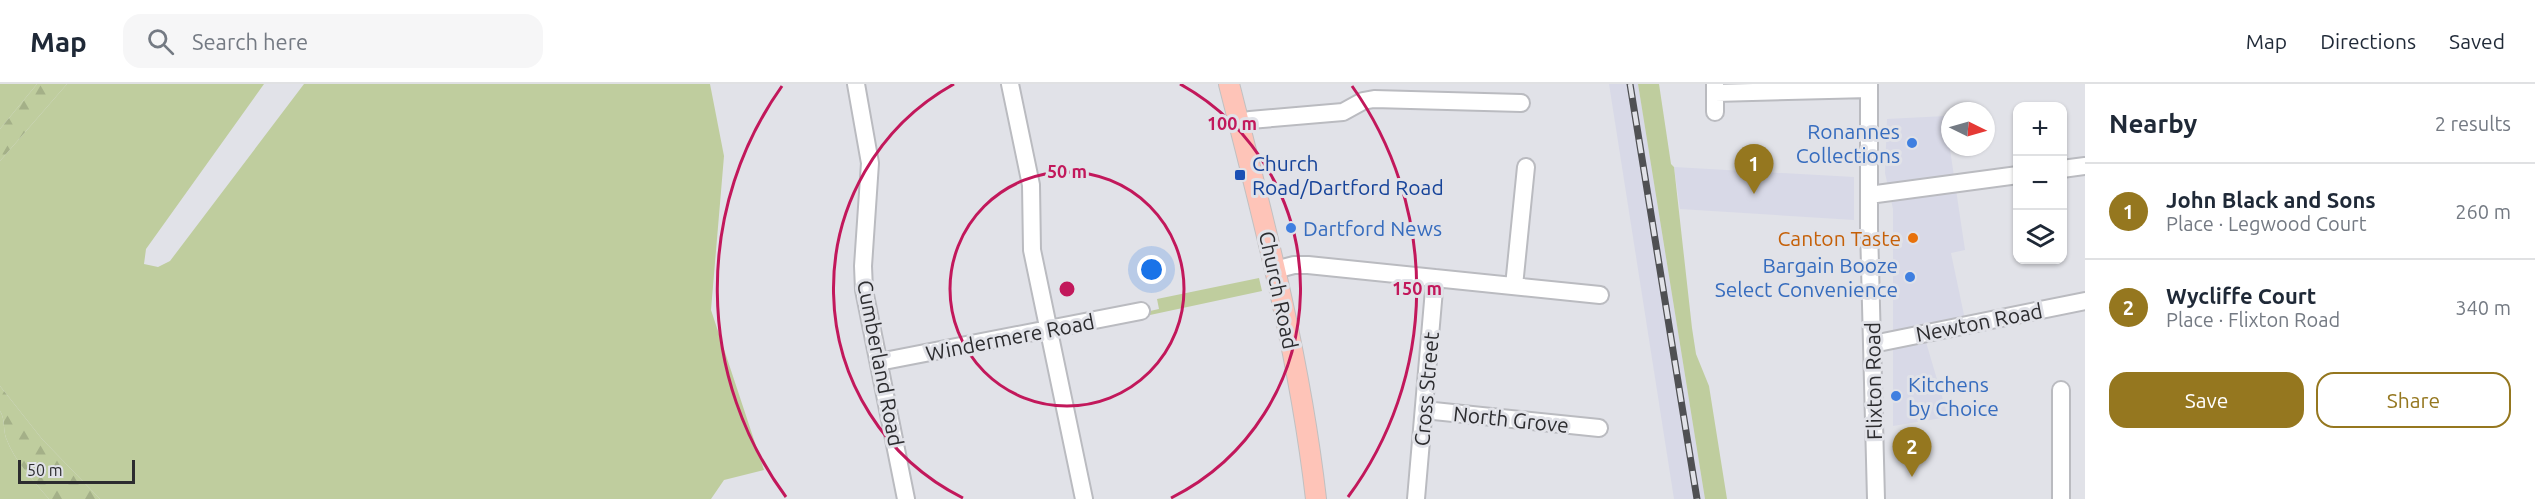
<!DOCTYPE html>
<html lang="en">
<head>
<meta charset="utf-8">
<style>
  body { margin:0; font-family:Ubuntu,sans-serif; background:#f6f6f7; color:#1f2937 }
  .controls { position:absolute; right:18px; top:18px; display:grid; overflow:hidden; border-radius:12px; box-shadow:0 2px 4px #0004 }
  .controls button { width:54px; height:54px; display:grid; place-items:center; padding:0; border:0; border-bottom:2px solid #e0e1e3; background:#fff; color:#1f2937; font:30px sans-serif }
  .compass { position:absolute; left:1941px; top:18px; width:54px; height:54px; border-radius:50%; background:#fff; box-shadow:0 2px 4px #0004; rotate:95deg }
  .scale { position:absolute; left:18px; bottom:15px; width:117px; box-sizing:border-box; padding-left:6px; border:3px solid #2c2c2f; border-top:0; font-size:16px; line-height:21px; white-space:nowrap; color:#2c2c2f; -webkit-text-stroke:4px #e1e2e8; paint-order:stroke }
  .you { position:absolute; left:1152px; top:186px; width:21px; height:21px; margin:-15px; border:4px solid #fff; border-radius:50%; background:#1a73e8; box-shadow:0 0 0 9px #1a73e833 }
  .badge { display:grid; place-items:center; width:39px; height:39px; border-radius:50%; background:#95771f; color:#fff; font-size:20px; font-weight:700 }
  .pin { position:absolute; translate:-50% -50px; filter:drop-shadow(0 2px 3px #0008) }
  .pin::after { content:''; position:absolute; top:32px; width:21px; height:18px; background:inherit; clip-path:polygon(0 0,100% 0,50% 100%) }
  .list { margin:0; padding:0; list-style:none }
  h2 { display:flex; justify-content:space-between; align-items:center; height:78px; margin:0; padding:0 24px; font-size:26px }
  h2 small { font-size:20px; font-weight:400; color:#747a83 }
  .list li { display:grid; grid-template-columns:39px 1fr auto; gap:18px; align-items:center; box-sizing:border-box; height:96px; padding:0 24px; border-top:2px solid #e0e1e3 }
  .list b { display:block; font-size:22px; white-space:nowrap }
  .list p { margin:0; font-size:20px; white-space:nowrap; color:#747a83 }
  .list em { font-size:20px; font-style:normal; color:#747a83 }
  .actions { display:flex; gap:12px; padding:18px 24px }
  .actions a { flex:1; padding:14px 0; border:2px solid #95771f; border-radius:18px; text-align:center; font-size:21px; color:#95771f }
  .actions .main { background:#95771f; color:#fff }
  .icon { flex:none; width:33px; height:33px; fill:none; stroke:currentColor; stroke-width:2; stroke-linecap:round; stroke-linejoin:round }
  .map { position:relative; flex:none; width:2085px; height:415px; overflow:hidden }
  header { display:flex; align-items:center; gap:36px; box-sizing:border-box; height:84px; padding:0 30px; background:#fff; border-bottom:2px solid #e0e1e3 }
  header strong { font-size:28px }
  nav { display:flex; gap:33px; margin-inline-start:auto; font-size:21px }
  .search { width:420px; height:54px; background:#f6f6f7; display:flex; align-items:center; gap:15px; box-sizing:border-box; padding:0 21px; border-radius:18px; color:#747a83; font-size:22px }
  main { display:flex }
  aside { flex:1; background:#fff }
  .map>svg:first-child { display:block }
  .built { fill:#d8d9e7 }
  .green { fill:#bfcd9e }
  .forest { fill:url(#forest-firs) }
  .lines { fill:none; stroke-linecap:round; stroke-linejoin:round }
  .minor-casing { stroke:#babbc0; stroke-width:20 }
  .major-casing { stroke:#c0c0c1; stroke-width:22 }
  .minor { stroke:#fff; stroke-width:16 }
  .major { stroke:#fec4b8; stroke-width:20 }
  .rail-casing { stroke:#4f5053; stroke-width:7 }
  .rail { stroke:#e1e2e8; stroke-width:4.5; stroke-dasharray:14; stroke-linecap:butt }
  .ring { fill:none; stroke:#c2185b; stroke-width:3 }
  .shop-dot { fill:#3f7fe0; stroke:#e1e2e8; stroke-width:2 }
  .transit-dot { fill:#1a4fb4; stroke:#e1e2e8; stroke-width:2 }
  .food-dot { fill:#e8710a; stroke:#e1e2e8; stroke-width:2 }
  .labels { text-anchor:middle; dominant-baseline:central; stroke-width:6; stroke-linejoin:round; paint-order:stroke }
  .shop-label { font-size:21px; fill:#366cbe; stroke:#e1e2e8; text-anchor:end }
  .transit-label { font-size:21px; fill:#164399; stroke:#e1e2e8; text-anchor:start }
  .food-label { font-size:21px; fill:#c56008; stroke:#e1e2e8; text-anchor:end }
  .street-label { font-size:21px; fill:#2c2c2f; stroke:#e1e2e8 }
  .centre { fill:#c2185b; stroke:#e1e2e8; stroke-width:3 }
  .ring-label { font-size:18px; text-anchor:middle; font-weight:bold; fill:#c2185b; stroke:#e1e2e8; stroke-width:6; stroke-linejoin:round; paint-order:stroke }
</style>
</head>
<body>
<header>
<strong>Map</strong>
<div class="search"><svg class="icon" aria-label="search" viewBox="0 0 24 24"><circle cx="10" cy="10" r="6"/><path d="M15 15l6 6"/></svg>Search here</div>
<nav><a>Map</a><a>Directions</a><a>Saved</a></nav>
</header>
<main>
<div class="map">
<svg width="2085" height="415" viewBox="0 0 2085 415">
  <defs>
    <pattern id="forest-firs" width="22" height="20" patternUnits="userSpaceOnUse" patternTransform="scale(1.5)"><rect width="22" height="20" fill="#bfcd9e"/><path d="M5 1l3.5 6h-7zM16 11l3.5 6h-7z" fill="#a4b088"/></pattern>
  </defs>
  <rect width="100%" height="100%" fill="#e1e2e8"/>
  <!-- built -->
  <path class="built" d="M 1609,0 L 1638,0 L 1705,415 L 1674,415 Z
    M 1945,32 L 1965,166 L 1951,169 L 1968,250 L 1926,258 L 1948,333 L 1893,342 L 1893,125 L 1885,89 L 1887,35 Z
    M 1674,83 L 1854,93 L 1854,136 L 1680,125 Z"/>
  <!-- green -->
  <path class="green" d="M 0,0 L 37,0 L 0,45 Z
    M 67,0 L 264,0 L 146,165 L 144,180 L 158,183 L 170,177 L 304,0 L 710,0 L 724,72 L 711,226 L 764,386 L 724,396 L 711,415 L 100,415 L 42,355 L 0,302 L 0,77 Z
    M 1638,0 L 1659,0 L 1671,80 L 1674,83 L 1692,244 L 1696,270 L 1709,302 L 1727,415 L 1705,415 Z
    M 1259,194 L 1262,207 L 1150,231 L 1150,227 L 1159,225 L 1157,215 Z
    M 0,327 C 5,334 3,345 6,354 C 15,378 33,396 49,415 L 0,415 Z"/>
  <!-- forest -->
  <path class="forest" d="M 37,0 L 67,0 L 0,77 L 0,45 Z
    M 0,302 L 42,355 L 100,415 L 49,415 C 33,396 15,378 6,354 C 3,345 5,334 0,327 Z"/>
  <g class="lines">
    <!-- minor casing -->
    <g class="minor-casing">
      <path id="minor" d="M 856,0 L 870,79 L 863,182 L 864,206 L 906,415
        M 1010,0 L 1031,101 L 1032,166 L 1084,415
        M 1869,0 L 1869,144 L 1876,415
        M 1715,9 L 1869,5
        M 1715,28 L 1715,0
        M 1239,39 L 1250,36 L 1343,28 L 1363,17 L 1374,15 L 1521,19
        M 2062,85 L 2085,82
        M 1869,111 L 2018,91
        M 1275,186 L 1294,181 L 1308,181 L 1600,211
        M 1514,202 L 1526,83
        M 1873,260 L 2085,217
        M 879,278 L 1141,227
        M 2061,306 L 2061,415
        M 1424,326 L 1599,344
        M 1416,415 L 1435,194"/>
    </g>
    <!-- major casing -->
    <g class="major-casing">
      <path id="major" d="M 1229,0 C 1264,137 1300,274 1316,415"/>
    </g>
    <!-- minor -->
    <use href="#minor" class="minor"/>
    <!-- major -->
    <use href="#major" class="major"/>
    <!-- rail casing -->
    <g class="rail-casing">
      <path id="rail" d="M 1630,0 L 1697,415"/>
    </g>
    <!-- rail -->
    <use href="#rail" class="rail"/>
  </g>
  <!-- distance rings -->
  <g class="ring">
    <circle cx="1067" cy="205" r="117"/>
    <path d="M963 414A234 234 0 0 1 954 0M1180 0A234 234 0 0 1 1171 414"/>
    <path d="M786 413A350 350 0 0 1 782 2M1352 2A350 350 0 0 1 1348 413"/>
  </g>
  <!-- markers -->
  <g class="shop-dot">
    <circle cx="1912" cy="59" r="6"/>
    <circle cx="1291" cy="144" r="6"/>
    <circle cx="1910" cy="193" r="6"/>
    <circle cx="1896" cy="312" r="6"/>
  </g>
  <rect class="transit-dot" x="1234" y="85" width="12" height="12" rx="3"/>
  <circle class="food-dot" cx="1913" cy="154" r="6"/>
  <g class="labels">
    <!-- shop labels -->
    <g class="shop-label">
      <text x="1900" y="47">Ronannes<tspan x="1900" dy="24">Collections</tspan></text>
      <text x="1303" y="144" text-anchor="start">Dartford News</text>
      <text x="1898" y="181">Bargain Booze<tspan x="1898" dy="24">Select Convenience</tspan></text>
      <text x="1908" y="300" text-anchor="start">Kitchens<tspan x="1908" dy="24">by Choice</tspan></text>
    </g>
    <!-- transit labels -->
    <g class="transit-label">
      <text x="1252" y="79">Church<tspan x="1252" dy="24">Road/Dartford Road</tspan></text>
    </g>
    <!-- food labels -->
    <g class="food-label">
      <text x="1901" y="154">Canton Taste</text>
    </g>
    <!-- street labels -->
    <g class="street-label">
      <text transform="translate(1279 206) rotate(78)">Church Road</text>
      <text transform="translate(1979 238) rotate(-11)">Newton Road</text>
      <text transform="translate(1010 253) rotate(-11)">Windermere Road</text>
      <text transform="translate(881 279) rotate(79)">Cumberland Road</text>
      <text transform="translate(1873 297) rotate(-91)">Flixton Road</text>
      <text transform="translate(1426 305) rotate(-85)">Cross Street</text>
      <text transform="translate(1511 335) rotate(6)">North Grove</text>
    </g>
  </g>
  <circle cx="1067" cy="205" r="9" class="centre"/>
  <g class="ring-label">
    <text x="1232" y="46">100 m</text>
    <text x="1067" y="94">50 m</text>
    <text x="1417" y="211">150 m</text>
  </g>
</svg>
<div class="controls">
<button>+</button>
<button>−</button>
<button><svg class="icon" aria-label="layers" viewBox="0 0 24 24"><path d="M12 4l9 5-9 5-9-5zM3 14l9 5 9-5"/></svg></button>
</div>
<svg class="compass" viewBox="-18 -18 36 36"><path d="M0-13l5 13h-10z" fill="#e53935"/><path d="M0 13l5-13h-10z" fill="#747a83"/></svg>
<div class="scale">50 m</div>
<div class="you"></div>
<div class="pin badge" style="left:1754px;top:110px">1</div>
<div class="pin badge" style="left:1912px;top:393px">2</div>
</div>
<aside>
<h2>Nearby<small>2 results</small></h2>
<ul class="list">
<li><span class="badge">1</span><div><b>John Black and Sons</b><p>Place · Legwood Court</p></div><em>260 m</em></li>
<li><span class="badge">2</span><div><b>Wycliffe Court</b><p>Place · Flixton Road</p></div><em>340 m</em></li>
</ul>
<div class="actions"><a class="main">Save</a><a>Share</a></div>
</aside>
</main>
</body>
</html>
